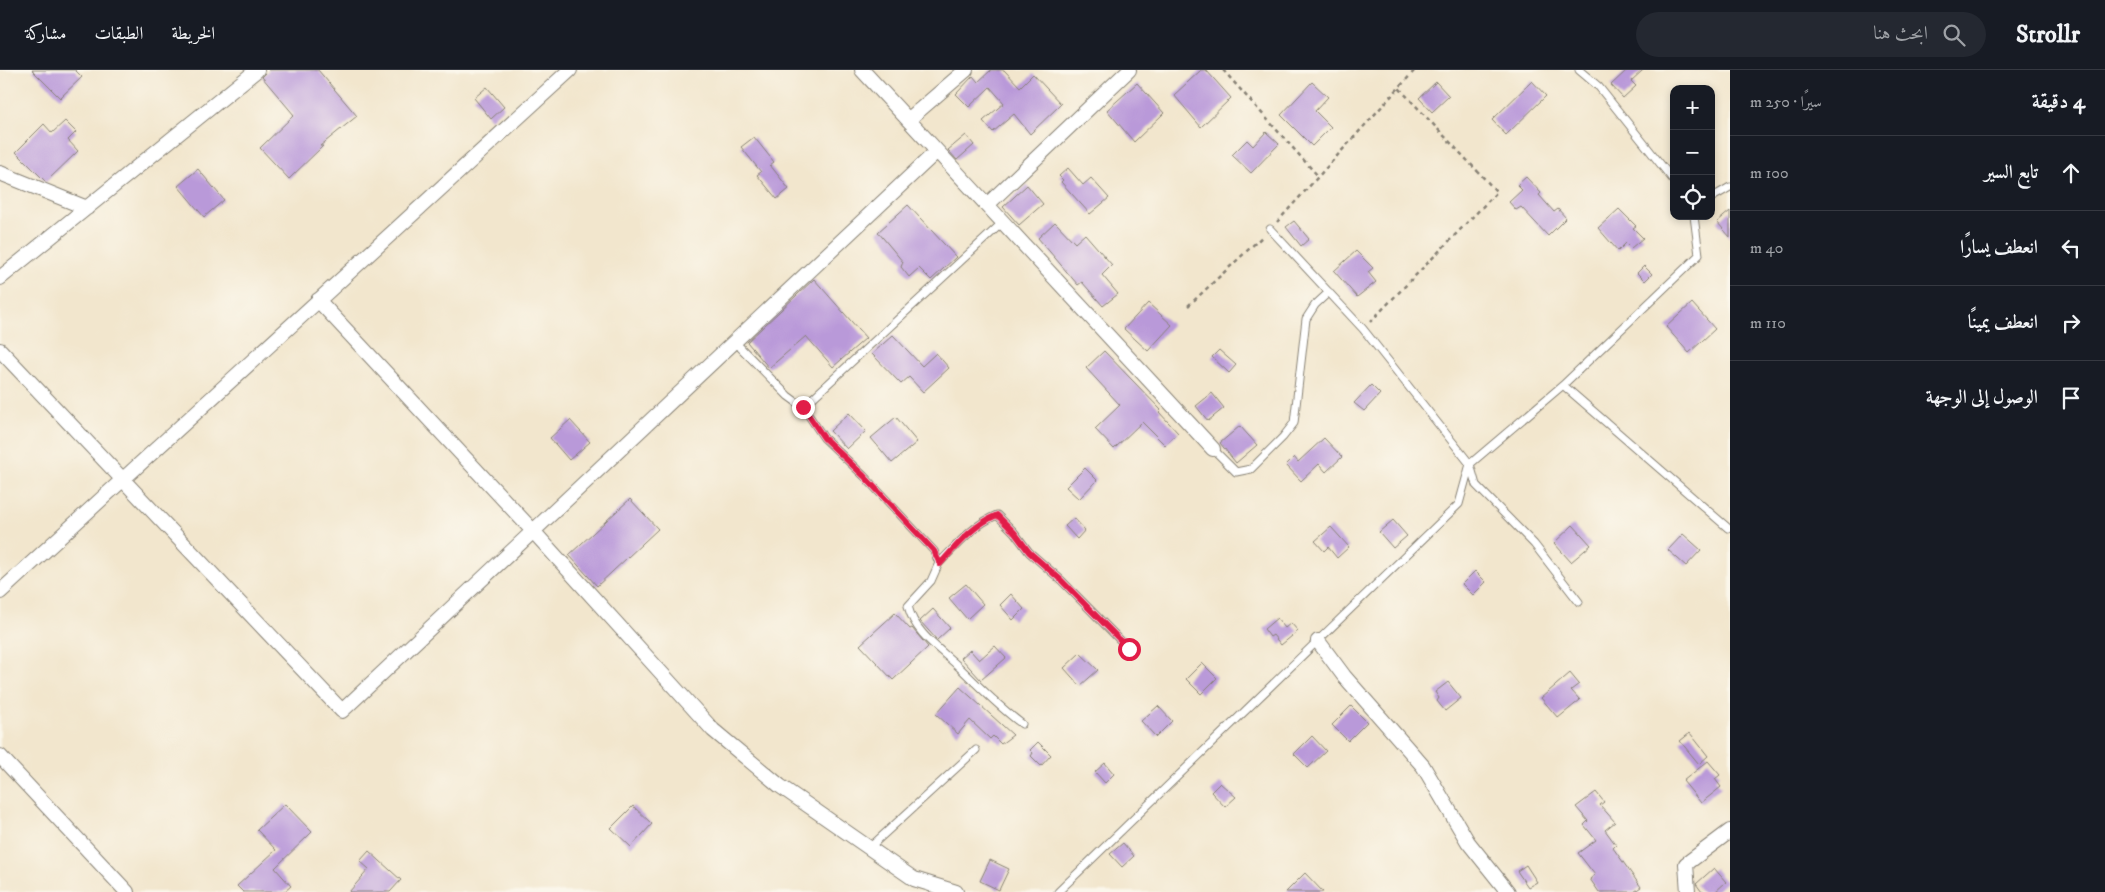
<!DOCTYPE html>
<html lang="ar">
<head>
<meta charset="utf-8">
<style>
  body { margin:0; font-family:"IM FELL DW Pica",Amiri,serif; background:#242831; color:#f1f3f6; direction:rtl }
  .controls { position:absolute; right:15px; top:15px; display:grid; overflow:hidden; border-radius:10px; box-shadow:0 2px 8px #0003 }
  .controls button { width:45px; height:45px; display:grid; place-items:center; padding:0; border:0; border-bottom:1px solid #363941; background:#171b24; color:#f1f3f6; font:25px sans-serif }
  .stop { position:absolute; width:15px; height:15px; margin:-11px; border:4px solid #e11d48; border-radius:50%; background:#fff }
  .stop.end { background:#e11d48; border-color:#fff; box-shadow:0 1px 5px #0008 }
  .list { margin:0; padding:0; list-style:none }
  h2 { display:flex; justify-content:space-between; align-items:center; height:65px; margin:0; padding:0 20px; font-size:21px }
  h2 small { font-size:16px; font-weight:400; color:#9ea1a6 }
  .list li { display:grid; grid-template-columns:32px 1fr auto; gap:15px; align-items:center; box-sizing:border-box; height:75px; padding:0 20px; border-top:1px solid #363941 }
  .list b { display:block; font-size:19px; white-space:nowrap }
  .list em { font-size:16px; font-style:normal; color:#9ea1a6 }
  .icon { flex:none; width:28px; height:28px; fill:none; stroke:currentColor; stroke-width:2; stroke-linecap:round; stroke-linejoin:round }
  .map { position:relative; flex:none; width:1730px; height:822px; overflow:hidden; direction:ltr }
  header { display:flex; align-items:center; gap:30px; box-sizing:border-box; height:70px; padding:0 25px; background:#171b24; border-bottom:1px solid #363941 }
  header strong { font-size:24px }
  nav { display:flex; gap:28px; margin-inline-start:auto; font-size:18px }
  .search { width:350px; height:45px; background:#242831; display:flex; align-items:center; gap:12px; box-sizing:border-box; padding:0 18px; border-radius:28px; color:#9ea1a6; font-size:19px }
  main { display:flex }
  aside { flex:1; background:#171b24 }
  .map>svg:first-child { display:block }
  .building { fill:#b999d9 }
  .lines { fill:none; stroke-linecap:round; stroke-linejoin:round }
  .service-casing { stroke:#878174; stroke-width:9 }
  .minor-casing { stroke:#878174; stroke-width:16 }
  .path { stroke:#878174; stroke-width:2.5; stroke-dasharray:4 4; stroke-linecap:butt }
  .service { stroke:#fff; stroke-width:7 }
  .minor { stroke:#fff; stroke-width:14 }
  .route { stroke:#e11d48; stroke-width:6 }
</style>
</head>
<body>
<header>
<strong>Strollr</strong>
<div class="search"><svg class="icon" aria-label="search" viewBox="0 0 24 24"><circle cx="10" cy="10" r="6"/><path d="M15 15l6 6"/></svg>ابحث هنا</div>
<nav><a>الخريطة</a><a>الطبقات</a><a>مشاركة</a></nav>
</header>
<main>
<aside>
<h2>4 دقيقة<small>سيرًا · 250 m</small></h2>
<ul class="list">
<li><svg class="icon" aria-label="ahead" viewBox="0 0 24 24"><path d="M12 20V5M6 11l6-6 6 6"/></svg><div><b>تابع السير</b></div><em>100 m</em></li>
<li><svg class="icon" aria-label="left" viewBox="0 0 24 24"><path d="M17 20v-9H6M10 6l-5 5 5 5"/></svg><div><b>انعطف يسارًا</b></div><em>40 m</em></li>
<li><svg class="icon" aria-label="right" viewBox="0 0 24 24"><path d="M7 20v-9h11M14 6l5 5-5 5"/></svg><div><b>انعطف يمينًا</b></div><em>110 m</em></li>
<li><svg class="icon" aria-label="arrive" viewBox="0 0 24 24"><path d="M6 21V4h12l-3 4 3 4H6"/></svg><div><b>الوصول إلى الوجهة</b></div></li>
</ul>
</aside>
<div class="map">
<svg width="1730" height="822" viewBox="0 0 1730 822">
  <rect width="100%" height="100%" fill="#fbf7ec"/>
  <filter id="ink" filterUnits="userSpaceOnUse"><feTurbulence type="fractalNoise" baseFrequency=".02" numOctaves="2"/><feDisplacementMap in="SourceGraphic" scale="10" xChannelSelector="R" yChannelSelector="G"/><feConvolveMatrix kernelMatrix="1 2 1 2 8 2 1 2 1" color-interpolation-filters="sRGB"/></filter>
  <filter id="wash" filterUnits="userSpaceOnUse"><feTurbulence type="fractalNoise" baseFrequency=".0096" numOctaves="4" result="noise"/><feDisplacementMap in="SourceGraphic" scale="20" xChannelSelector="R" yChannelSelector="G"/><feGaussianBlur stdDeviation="1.12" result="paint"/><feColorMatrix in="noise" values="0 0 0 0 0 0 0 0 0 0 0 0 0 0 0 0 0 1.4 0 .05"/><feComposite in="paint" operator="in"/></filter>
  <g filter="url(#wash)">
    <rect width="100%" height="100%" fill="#f2e6cd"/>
    <g id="blocks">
      <!-- building -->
      <path class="building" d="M 32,0 L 75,0 L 82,7 L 60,28 Z
        M 269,0 L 318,0 L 357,46 L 320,76 L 323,76 L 289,109 L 260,78 L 294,45 L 262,7 Z
        M 991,0 L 1004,0 L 1020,17 L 1033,4 L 1061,34 L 1030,64 L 1014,44 L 993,62 L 983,51 L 1004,33 L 990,17 L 969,37 L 956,24 L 973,6 L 978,12 Z
        M 1201,0 L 1206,0 L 1231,28 L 1201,57 L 1174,25 Z
        M 1627,0 L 1643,0 L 1631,11 L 1636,16 L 1623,28 L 1611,15 Z
        M 1532,11 L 1546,26 L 1506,65 L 1492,50 Z
        M 1312,12 L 1328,27 L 1315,41 L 1331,57 L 1312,76 L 1281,45 Z
        M 1436,12 L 1449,26 L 1432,42 L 1419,28 Z
        M 1137,13 L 1164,43 L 1134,72 L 1107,40 Z
        M 487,17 L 504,37 L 491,49 L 474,28 Z
        M 65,51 L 76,62 L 68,70 L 78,81 L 46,112 L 16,82 L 44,54 L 52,63 Z
        M 1266,62 L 1279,74 L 1251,103 L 1232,85 L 1247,70 L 1253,76 Z
        M 966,65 L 974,75 L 957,90 L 948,80 Z
        M 754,67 L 774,92 L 770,95 L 789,119 L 777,129 L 757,105 L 761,102 L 741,77 Z
        M 1068,98 L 1083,115 L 1091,108 L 1109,128 L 1090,144 L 1061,112 L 1063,110 L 1059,106 Z
        M 198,99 L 224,130 L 204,147 L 178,116 Z
        M 1526,107 L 1541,123 L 1539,125 L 1554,142 L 1558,139 L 1566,148 L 1548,166 L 1521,137 L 1516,140 L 1509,132 L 1522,120 L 1517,115 Z
        M 1027,115 L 1043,134 L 1019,155 L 1003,137 Z
        M 908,135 L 956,187 L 931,210 L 919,198 L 909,207 L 901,197 L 903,192 L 878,162 Z
        M 1619,139 L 1636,156 L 1633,158 L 1643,168 L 1631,178 L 1626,173 L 1618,181 L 1598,158 Z
        M 1730,141 L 1730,167 L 1717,152 Z
        M 1294,151 L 1309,169 L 1301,176 L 1286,157 Z
        M 1055,152 L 1075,173 L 1085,164 L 1112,195 L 1102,205 L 1118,224 L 1103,236 L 1082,212 L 1078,215 L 1038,168 Z
        M 1356,181 L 1373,198 L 1368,202 L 1376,212 L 1357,227 L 1334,201 Z
        M 1644,196 L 1652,204 L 1645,211 L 1637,203 Z
        M 814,209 L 866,268 L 833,297 L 806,266 L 769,298 L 747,272 Z
        M 1148,233 L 1172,255 L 1148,281 L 1124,259 Z
        M 1692,233 L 1715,259 L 1689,283 L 1666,257 Z
        M 893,265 L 922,296 L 936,283 L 949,298 L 923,322 L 909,307 L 901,314 L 872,284 Z
        M 1219,280 L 1236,295 L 1229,303 L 1212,287 Z
        M 1104,281 L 1161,340 L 1159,342 L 1178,363 L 1165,375 L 1142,352 L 1114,379 L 1095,359 L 1120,335 L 1086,298 Z
        M 1371,315 L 1380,324 L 1364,341 L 1354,333 Z
        M 1212,323 L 1224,338 L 1208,351 L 1196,336 Z
        M 849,343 L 866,361 L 847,379 L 830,361 Z
        M 896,347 L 917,372 L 892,393 L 871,368 Z
        M 570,350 L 590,372 L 569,390 L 550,368 Z
        M 1240,356 L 1257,375 L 1236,393 L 1220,373 Z
        M 1324,368 L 1342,387 L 1326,402 L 1319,394 L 1301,411 L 1286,395 L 1294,387 L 1298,392 Z
        M 1085,398 L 1097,410 L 1079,429 L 1066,417 Z
        M 630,429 L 658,459 L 597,516 L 569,485 Z
        M 1074,448 L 1085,460 L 1077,469 L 1065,456 Z
        M 1393,450 L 1407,466 L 1393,478 L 1379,462 Z
        M 1573,455 L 1591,475 L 1571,492 L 1554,473 Z
        M 1331,457 L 1349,477 L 1337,488 L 1328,477 L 1324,481 L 1315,471 Z
        M 1683,464 L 1701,480 L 1686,496 L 1668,480 Z
        M 1475,501 L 1486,512 L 1473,525 L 1462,514 Z
        M 966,514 L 983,534 L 967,549 L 949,528 Z
        M 1011,524 L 1024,539 L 1013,550 L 1000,535 Z
        M 933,539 L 950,558 L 937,570 L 920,551 Z
        M 895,543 L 910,559 L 912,558 L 928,577 L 893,610 L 860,575 Z
        M 1277,548 L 1285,558 L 1291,553 L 1298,561 L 1281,575 L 1273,565 L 1270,567 L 1264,559 Z
        M 995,576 L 1006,588 L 981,610 L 961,588 L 970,580 L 979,590 Z
        M 1080,583 L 1098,600 L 1080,616 L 1064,598 Z
        M 1202,593 L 1217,608 L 1201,624 L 1186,609 Z
        M 1570,603 L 1579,614 L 1571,620 L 1580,630 L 1558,648 L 1541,628 Z
        M 1448,612 L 1461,628 L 1445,641 L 1437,631 L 1439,628 L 1435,622 Z
        M 960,617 L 991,645 L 1013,665 L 1001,674 L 993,666 L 990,669 L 970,650 L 958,664 L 936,644 Z
        M 1158,636 L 1172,651 L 1156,667 L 1141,651 Z
        M 1351,636 L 1367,652 L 1348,671 L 1332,655 Z
        M 1690,663 L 1708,686 L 1699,694 L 1680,671 Z
        M 1312,666 L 1326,681 L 1308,698 L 1294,684 Z
        M 1038,672 L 1051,685 L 1041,696 L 1031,686 L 1033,683 L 1030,680 Z
        M 1708,691 L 1720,705 L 1715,709 L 1721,717 L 1701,733 L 1683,711 Z
        M 1105,693 L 1114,704 L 1105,713 L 1095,702 Z
        M 1220,713 L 1236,727 L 1225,737 L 1211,722 Z
        M 1596,722 L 1604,732 L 1600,735 L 1615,752 L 1605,760 L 1616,775 L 1613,778 L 1641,817 L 1634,822 L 1599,822 L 1590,809 L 1595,805 L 1578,783 L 1596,770 L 1584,755 L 1588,751 L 1576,737 Z
        M 285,734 L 312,762 L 275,798 L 291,816 L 284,822 L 243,822 L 237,816 L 276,780 L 257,760 Z
        M 633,736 L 652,754 L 631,777 L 611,758 Z
        M 1123,773 L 1134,786 L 1122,797 L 1110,784 Z
        M 369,781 L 401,810 L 390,822 L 349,822 L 369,799 L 360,791 Z
        M 990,790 L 1009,799 L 999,820 L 980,811 Z
        M 1526,795 L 1537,812 L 1528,817 L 1517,801 Z
        M 1714,798 L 1726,812 L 1715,822 L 1702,822 L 1696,814 Z
        M 1305,803 L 1323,822 L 1286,822 Z"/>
    </g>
  </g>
  <g filter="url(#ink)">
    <use href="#blocks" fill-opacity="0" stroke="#878174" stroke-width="1"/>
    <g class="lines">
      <!-- service casing -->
      <g class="service-casing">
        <path id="service" d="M 1579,0 L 1599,17 L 1674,111
          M 1711,128 L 1730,117
          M 1270,159 L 1363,259 L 1470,394 L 1476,415 L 1534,474 L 1579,532
          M 735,272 L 788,326 L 803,337 L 1003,152
          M 1563,315 L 1728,458
          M 803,337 L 824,368 L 864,406 L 934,481 L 939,493 L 931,511 L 908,536 C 915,564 939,578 959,597 C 980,617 999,637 1022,654
          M 1213,379 L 1236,402 L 1251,399 L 1283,367 L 1294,353 L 1306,249 L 1315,235 L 1329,222
          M 939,493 C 957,475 973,455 997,445 L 1014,462 L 1029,482 L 1061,510 L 1129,579
          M 869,778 L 976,680
          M 1058,822 L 1459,434 L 1470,394 L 1563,315 L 1699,185 L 1694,146"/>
      </g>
      <!-- minor casing -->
      <g class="minor-casing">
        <path id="minor" d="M 862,0 L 1213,379
          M 908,50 L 966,0
          M 0,103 L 87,138
          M 987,135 L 1129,0
          M 0,208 L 257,0
          M 318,230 L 533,461 L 713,660 L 780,716 L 914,809 L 956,822
          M 0,280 L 342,641 L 937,81
          M 0,522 L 570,0
          M 1318,571 L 1344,606 L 1423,696 L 1468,772 L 1508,822
          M 0,686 L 127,822
          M 1688,822 L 1686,794 L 1730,761"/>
      </g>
      <!-- path -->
      <path class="path" d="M 1223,0 L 1318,106
        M 1277,152 L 1415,0
        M 1188,236 L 1264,165
        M 1370,252 L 1497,122 L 1399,18"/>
      <!-- service -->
      <use href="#service" class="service"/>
      <!-- minor -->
      <use href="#minor" class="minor"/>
    </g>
  </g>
  <g class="lines" filter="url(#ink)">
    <!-- route -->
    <path class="route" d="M 803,337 L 824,368 L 864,406 L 934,481 L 940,494 C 957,475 973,455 997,445 L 1014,462 L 1029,482 L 1061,510 L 1129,579"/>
  </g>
</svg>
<div class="controls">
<button>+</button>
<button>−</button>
<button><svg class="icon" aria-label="locate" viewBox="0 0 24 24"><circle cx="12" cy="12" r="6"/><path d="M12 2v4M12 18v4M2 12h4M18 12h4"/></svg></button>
</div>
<div class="stop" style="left:1129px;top:579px"></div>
<div class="stop end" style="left:803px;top:337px"></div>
</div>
</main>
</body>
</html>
